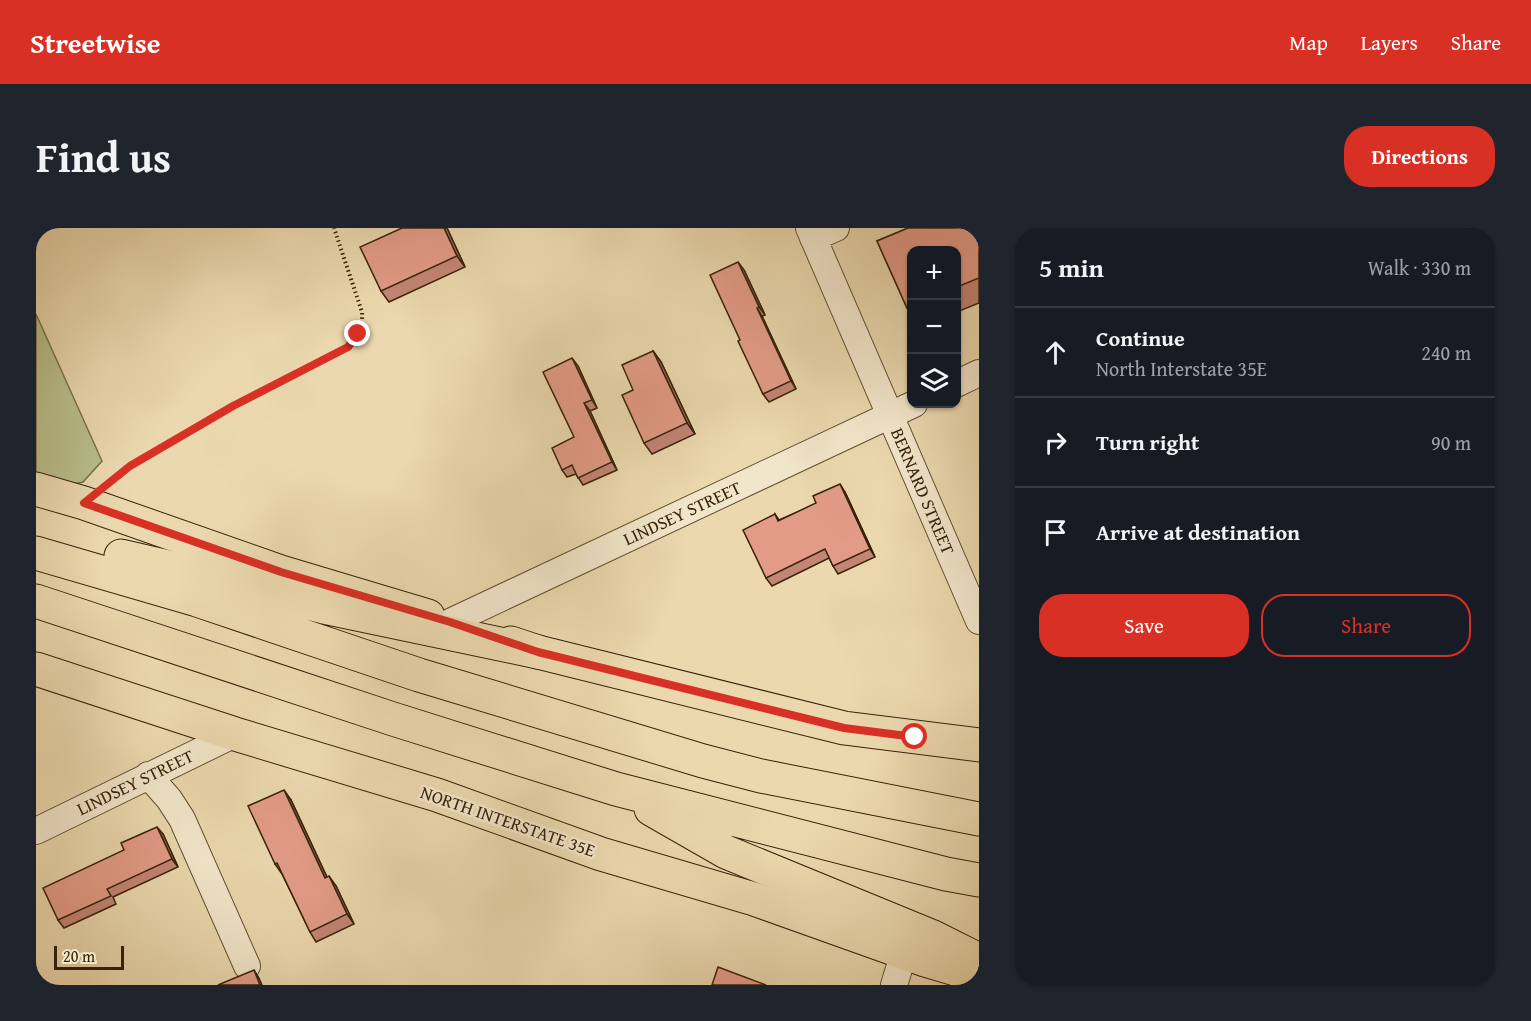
<!DOCTYPE html>
<html lang="en">
<head>
<meta charset="utf-8">
<style>
  body { margin:0; font-family:"Gentium Book Plus",serif; background:#20242c; color:#f1f3f6 }
  .controls { position:absolute; right:18px; top:18px; display:grid; overflow:hidden; border-radius:12px; box-shadow:0 2px 4px #0004 }
  .controls button { width:54px; height:54px; display:grid; place-items:center; padding:0; border:0; border-bottom:2px solid #363941; background:#171b24; color:#f1f3f6; font:30px sans-serif }
  .scale { position:absolute; left:18px; bottom:15px; width:70px; box-sizing:border-box; padding-left:6px; border:3px solid #37230a; border-top:0; font-size:16px; line-height:21px; white-space:nowrap; color:#37230a; -webkit-text-stroke:4px #f2e6ca; paint-order:stroke }
  .stop { position:absolute; width:18px; height:18px; margin:-14px; border:4px solid #d93025; border-radius:50%; background:#fff }
  .stop.end { background:#d93025; border-color:#fff; box-shadow:0 2px 6px #0008 }
  .list { margin:0; padding:0; list-style:none }
  h2 { display:flex; justify-content:space-between; align-items:center; height:78px; margin:0; padding:0 24px; font-size:26px }
  h2 small { font-size:20px; font-weight:400; color:#9ea1a6 }
  .list li { display:grid; grid-template-columns:39px 1fr auto; gap:18px; align-items:center; box-sizing:border-box; height:90px; padding:0 24px; border-top:2px solid #363941 }
  .list b { display:block; font-size:22px; white-space:nowrap }
  .list p { margin:0; font-size:20px; white-space:nowrap; color:#9ea1a6 }
  .list em { font-size:20px; font-style:normal; color:#9ea1a6 }
  .actions { display:flex; gap:12px; padding:18px 24px }
  .actions a { flex:1; padding:14px 0; border:2px solid #d93025; border-radius:24px; text-align:center; font-size:21px; color:#d93025 }
  .actions .main { background:#d93025; color:#fff }
  .icon { flex:none; width:33px; height:33px; fill:none; stroke:currentColor; stroke-width:2; stroke-linecap:round; stroke-linejoin:round }
  .map { position:relative; flex:none; width:943px; height:757px; overflow:hidden; border-radius:24px }
  header { display:flex; align-items:center; gap:36px; box-sizing:border-box; height:84px; padding:0 30px; background:#d93025; color:#fff }
  header strong { font-size:28px }
  nav { display:flex; gap:33px; margin-inline-start:auto; font-size:21px }
  .intro { display:flex; align-items:center; justify-content:space-between; box-sizing:border-box; height:144px; padding:0 36px }
  h1 { margin:0; font-size:42px }
  .button { padding:15px 27px; border-radius:24px; background:#d93025; color:#fff; font-size:21px; font-weight:700 }
  main { display:flex; gap:36px; padding:0 36px }
  aside { flex:1; background:#171b24; border-radius:24px; box-shadow:0 2px 4px #0004 }
  .map>svg:first-child { display:block }
  .grass { fill:#b8be8a; stroke:#78704a; stroke-width:1.5 }
  .lines { fill:none; stroke-linecap:round; stroke-linejoin:round }
  .minor-casing { stroke:#645033; stroke-width:28 }
  .major-casing { stroke:#37230a; stroke-width:35 }
  .highway-casing { stroke:#37230a; stroke-width:35 }
  .path { stroke:#37230a; stroke-width:4; stroke-dasharray:1.5 3; stroke-linecap:butt }
  .minor { stroke:#f2e6ca; stroke-width:26 }
  .major { stroke:#ebd8ae; stroke-width:33 }
  .highway { stroke:#ebd8ae; stroke-width:33 }
  .wall { fill:#c38574; stroke:#37230a; stroke-width:1.5 }
  .shaded-wall { fill:#9f6c5e; stroke:#37230a; stroke-width:1.5 }
  .building { fill:#e39b87; stroke:#37230a; stroke-width:1.5 }
  .route { stroke:#d93025; stroke-width:8 }
  .labels { text-anchor:middle; dominant-baseline:central; stroke-width:5; stroke-linejoin:round; paint-order:stroke }
  .street-label { font-size:18px; fill:#37230a; stroke:#f2e6ca }
</style>
</head>
<body>
<header>
<strong>Streetwise</strong>
<nav><a>Map</a><a>Layers</a><a>Share</a></nav>
</header>
<div class="intro"><h1>Find us</h1><a class="button">Directions</a></div>
<main>
<div class="map">
<svg width="943" height="757" viewBox="0 0 943 757">
  <rect width="100%" height="100%" fill="#ebd8ae"/>
  <filter id="stains"><feTurbulence type="fractalNoise" baseFrequency=".00333" numOctaves="4"/><feColorMatrix values="0 0 0 0 .2 0 0 0 0 .09 0 0 0 0 .02 0 0 0 .5 -.17"/></filter>
  <radialGradient id="worn" r=".72"><stop offset=".6" stop-color="#630" stop-opacity="0"/><stop offset="1" stop-color="#630" stop-opacity=".3"/></radialGradient>
  <!-- grass -->
  <path class="grass" d="M 0,86 L 66,233 L 47,254 L 33,257 L 0,246 Z"/>
  <g class="lines">
    <!-- minor casing -->
    <g class="minor-casing">
      <path id="minor" d="M 773,0 L 943,393
        M 777,10 L 800,0
        M 920,156 L 943,145
        M 414,394 L 878,176
        M 112,547 L 133,571 L 146,591 L 211,738
        M 0,603 L 199,506
        M 858,757 L 868,725"/>
    </g>
    <!-- major casing -->
    <g class="major-casing">
      <path id="major" d="M 0,261 L 48,275 L 245,344 L 392,388
        M 475,415 L 502,424 L 808,500 L 943,517
        M 0,441 L 199,506 L 401,567 L 565,626 L 718,671 L 889,732 L 943,748"/>
    </g>
    <!-- highway casing -->
    <g class="highway-casing">
      <path id="highway" d="M 0,325 L 161,372 L 383,447 L 667,533 L 725,548 L 943,591
        M 85,328 L 163,346 L 288,379 L 502,424
        M 0,373 L 357,491 L 580,561 L 910,646 L 943,652
        M 615,581 L 690,624 L 897,709 L 943,732"/>
    </g>
    <!-- path -->
    <path class="path" d="M 74,254 L 94,238 L 197,178 L 312,119 C 322,106 327,100 326,84 L 298,0"/>
    <!-- minor -->
    <use href="#minor" class="minor"/>
    <!-- major -->
    <use href="#major" class="major"/>
    <!-- highway -->
    <use href="#highway" class="highway"/>
  </g>
  <!-- wall -->
  <path class="wall" d="M 411,0 L 429,39 L 353,74 L 345,63 Z
    M 872,0 L 943,0 L 943,75 L 921,84 L 921,22 L 876,22 L 876,87 L 871,80 L 841,13 Z
    M 708,42 L 729,87 L 726,88 L 760,161 L 733,174 L 727,166 L 704,112 Z
    M 617,123 L 625,134 L 659,206 L 616,226 L 608,215 L 597,162 Z
    M 542,138 L 561,180 L 554,183 L 581,242 L 547,257 L 540,246 L 531,249 L 526,242 L 538,209 Z
    M 809,264 L 839,329 L 802,346 L 797,338 L 793,330 L 736,358 L 730,350 L 739,286 L 743,292 Z
    M 255,572 L 291,649 L 300,658 L 318,696 L 280,714 L 274,704 L 246,646 L 239,636 Z
    M 127,606 L 142,639 L 77,669 L 80,676 L 28,700 L 22,692 L 88,622 Z"/>
  <!-- shaded-wall -->
  <path class="shaded-wall" d="M 408,0 L 411,0 L 429,39 L 421,28 Z
    M 702,34 L 708,42 L 729,87 L 723,79 Z
    M 721,80 L 726,88 L 760,161 L 755,153 Z
    M 617,123 L 625,134 L 659,206 L 651,195 Z
    M 536,130 L 542,138 L 561,180 L 556,172 Z
    M 548,175 L 554,183 L 581,242 L 576,234 Z
    M 804,256 L 809,264 L 839,329 L 834,321 Z
    M 248,562 L 255,572 L 296,660 L 289,650 Z
    M 121,599 L 127,606 L 142,639 L 136,631 Z
    M 293,648 L 300,658 L 318,696 L 311,686 Z
    M 218,742 L 223,750 L 226,757 L 224,757 Z"/>
  <!-- building -->
  <path class="building" d="M 366,0 L 408,0 L 421,28 L 345,63 L 324,19 Z
    M 872,0 L 943,0 L 943,50 L 921,59 L 921,22 L 876,22 L 876,78 L 871,80 L 841,13 Z
    M 702,34 L 723,79 L 721,80 L 755,153 L 727,166 L 702,113 L 704,112 L 674,47 Z
    M 617,123 L 651,195 L 608,215 L 586,167 L 597,162 L 586,137 Z
    M 536,130 L 556,172 L 548,175 L 576,234 L 542,250 L 536,237 L 526,242 L 516,220 L 538,209 L 507,144 Z
    M 804,256 L 834,321 L 797,338 L 789,321 L 730,350 L 707,302 L 739,286 L 742,293 L 780,275 L 777,268 Z
    M 248,562 L 289,650 L 293,648 L 311,686 L 274,704 L 241,635 L 239,636 L 212,578 Z
    M 121,599 L 136,631 L 71,661 L 75,668 L 22,692 L 7,660 L 88,622 L 85,615 Z
    M 682,739 L 730,757 L 676,757 Z
    M 218,742 L 224,757 L 182,757 Z"/>
  <g class="lines">
    <!-- route -->
    <path class="route" d="M 322,106 L 312,119 L 197,178 L 94,238 L 48,275 L 245,344 L 414,394 L 502,424 L 808,500 L 879,509"/>
  </g>
  <g class="labels">
    <!-- street labels -->
    <g class="street-label">
      <text transform="translate(887 263) rotate(67)">BERNARD STREET</text>
      <text transform="translate(646 285) rotate(-25)">LINDSEY STREET</text>
      <text transform="translate(99 554) rotate(-26)">LINDSEY STREET</text>
      <text transform="translate(472 593) rotate(19)">NORTH INTERSTATE 35E</text>
    </g>
  </g>
  <rect width="100%" height="100%" filter="url(#stains)"/>
  <rect width="100%" height="100%" fill="url(#worn)"/>
</svg>
<div class="controls">
<button>+</button>
<button>−</button>
<button><svg class="icon" aria-label="layers" viewBox="0 0 24 24"><path d="M12 4l9 5-9 5-9-5zM3 14l9 5 9-5"/></svg></button>
</div>
<div class="scale">20 m</div>
<div class="stop" style="left:879px;top:509px"></div>
<div class="stop end" style="left:322px;top:106px"></div>
</div>
<aside>
<h2>5 min<small>Walk · 330 m</small></h2>
<ul class="list">
<li><svg class="icon" aria-label="ahead" viewBox="0 0 24 24"><path d="M12 20V5M6 11l6-6 6 6"/></svg><div><b>Continue</b><p>North Interstate 35E</p></div><em>240 m</em></li>
<li><svg class="icon" aria-label="right" viewBox="0 0 24 24"><path d="M7 20v-9h11M14 6l5 5-5 5"/></svg><div><b>Turn right</b></div><em>90 m</em></li>
<li><svg class="icon" aria-label="arrive" viewBox="0 0 24 24"><path d="M6 21V4h12l-3 4 3 4H6"/></svg><div><b>Arrive at destination</b></div></li>
</ul>
<div class="actions"><a class="main">Save</a><a>Share</a></div>
</aside>
</main>
</body>
</html>
